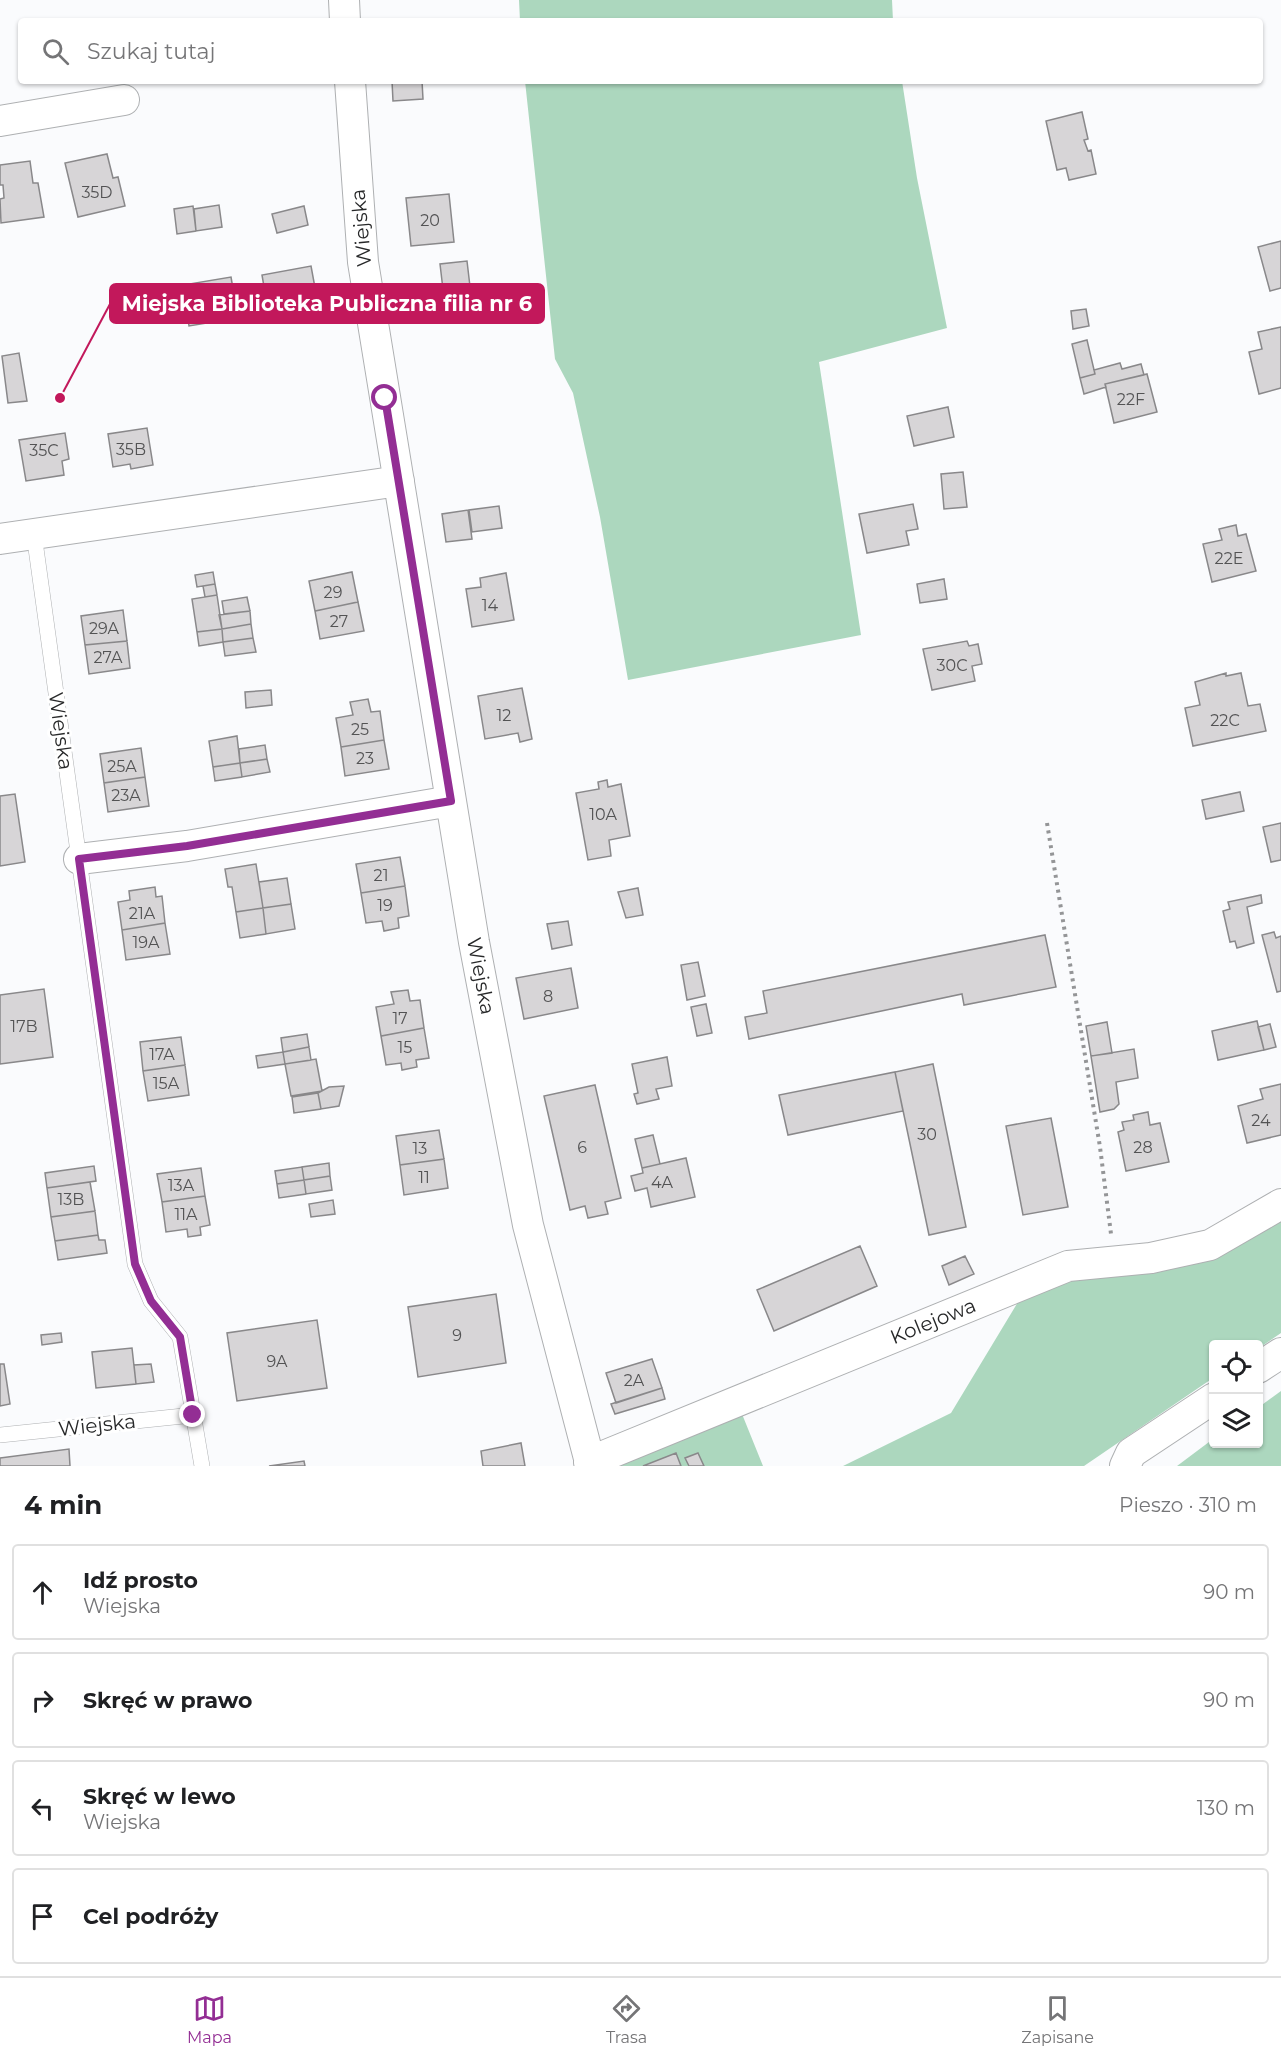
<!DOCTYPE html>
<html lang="pl">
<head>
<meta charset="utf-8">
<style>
  body { margin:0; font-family:Montserrat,sans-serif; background:#f6f6f6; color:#202124 }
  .controls { position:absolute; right:18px; bottom:18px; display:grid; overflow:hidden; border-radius:6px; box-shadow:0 2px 4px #0004 }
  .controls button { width:54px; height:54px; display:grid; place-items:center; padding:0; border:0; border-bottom:2px solid #e0e0e0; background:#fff; color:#202124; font:30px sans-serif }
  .stop { position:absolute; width:18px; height:18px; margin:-14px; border:4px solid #932e94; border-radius:50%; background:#fff }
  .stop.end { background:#932e94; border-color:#fff; box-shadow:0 2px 6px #0008 }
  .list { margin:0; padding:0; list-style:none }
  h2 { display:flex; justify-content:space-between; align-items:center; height:78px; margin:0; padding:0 24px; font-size:26px }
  h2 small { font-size:20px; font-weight:400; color:#757577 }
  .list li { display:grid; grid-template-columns:39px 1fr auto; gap:18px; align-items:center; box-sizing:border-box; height:96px; margin:0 12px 12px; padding:0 12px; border:2px solid #e0e0e0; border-radius:6px }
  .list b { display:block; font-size:22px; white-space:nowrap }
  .list p { margin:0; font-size:20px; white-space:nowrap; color:#757577 }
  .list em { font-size:20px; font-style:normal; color:#757577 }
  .icon { flex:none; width:33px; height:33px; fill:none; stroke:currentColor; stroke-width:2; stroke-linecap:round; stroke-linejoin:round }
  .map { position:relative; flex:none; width:1281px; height:1466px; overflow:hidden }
  .search { position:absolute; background:#fff; box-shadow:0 2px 4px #0004; left:18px; right:18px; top:18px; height:66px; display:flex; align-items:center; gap:15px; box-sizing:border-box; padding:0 21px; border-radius:6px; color:#757577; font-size:22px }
  .sheet { height:510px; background:#fff }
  nav { display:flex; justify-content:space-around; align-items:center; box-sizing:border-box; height:84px; border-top:2px solid #e0e0e0; background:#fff; font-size:16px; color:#757577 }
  nav a { display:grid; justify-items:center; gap:3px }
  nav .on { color:#932e94 }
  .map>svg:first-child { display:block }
  .green { fill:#acd7be }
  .building { fill:#d7d5d7; stroke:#89888a; stroke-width:1.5 }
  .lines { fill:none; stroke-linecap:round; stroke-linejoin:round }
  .service-casing { stroke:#aeb0b2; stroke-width:16 }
  .minor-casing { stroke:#aeb0b2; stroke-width:32 }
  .path { stroke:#949597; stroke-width:4; stroke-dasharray:3 4.5; stroke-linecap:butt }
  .service { stroke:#fff; stroke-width:15 }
  .minor { stroke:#fff; stroke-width:30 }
  .route { stroke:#932e94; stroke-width:8 }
  .labels { text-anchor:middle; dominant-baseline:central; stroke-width:6; stroke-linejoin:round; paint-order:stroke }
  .number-label { font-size:16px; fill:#535354 }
  .street-label { font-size:20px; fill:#272829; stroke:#fff }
  .leader { fill:none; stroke:#c2185b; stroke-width:2 }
  .callout-dot { fill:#c2185b; stroke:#fff; stroke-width:2 }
  .callout { fill:#c2185b; stroke:#c2185b; stroke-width:2 }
  .callout-label { font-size:21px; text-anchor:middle; font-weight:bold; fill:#fff }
</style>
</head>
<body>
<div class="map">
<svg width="1281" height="1466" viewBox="0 0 1281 1466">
  <rect width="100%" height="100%" fill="#fafbfd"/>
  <!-- green -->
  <path class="green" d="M 519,0 L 892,0 L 893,21 L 520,21 Z
    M 525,81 L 902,81 L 917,178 L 947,328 L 819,362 L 861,635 L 628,680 L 600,517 L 573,393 L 555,359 Z
    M 1281,1219 L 1281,1333 L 1259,1348 L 1258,1344 L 1214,1344 L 1213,1378 L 1084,1466 L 843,1466 L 951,1413 L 1027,1287 L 1056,1277 L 1192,1265 Z
    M 1281,1391 L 1281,1466 L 1177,1466 L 1213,1439 L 1214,1444 L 1258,1444 L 1259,1407 Z
    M 742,1414 L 763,1466 L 612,1466 Z"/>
  <!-- building -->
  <path class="building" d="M 392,81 L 422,81 L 423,99 L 393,101 Z
    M 1082,112 L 1088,139 L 1084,140 L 1088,151 L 1091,150 L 1096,174 L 1069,180 L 1066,168 L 1057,170 L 1046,121 Z
    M 107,154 L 113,178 L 118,177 L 125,206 L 78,217 L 65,163 Z
    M 30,161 L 33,183 L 38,183 L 44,217 L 1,223 L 0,199 L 4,198 L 3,185 L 0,185 L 0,165 Z
    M 449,194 L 454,242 L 411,246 L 406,198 Z
    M 219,205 L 222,227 L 196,231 L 194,209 Z
    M 193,206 L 196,231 L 177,234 L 174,209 Z
    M 304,206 L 308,225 L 277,233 L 272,214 Z
    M 1281,241 L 1281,288 L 1270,291 L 1258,247 Z
    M 467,261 L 471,295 L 444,298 L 440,264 Z
    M 311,266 L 316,293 L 305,295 L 307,309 L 269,316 L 262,275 Z
    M 231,277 L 238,318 L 189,326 L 183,285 Z
    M 1086,309 L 1089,326 L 1073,329 L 1071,311 Z
    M 1281,327 L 1281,388 L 1259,394 L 1249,352 L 1262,349 L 1258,332 Z
    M 1087,340 L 1095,374 L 1080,378 L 1072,344 Z
    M 19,353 L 27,401 L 8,403 L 2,356 Z
    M 1120,363 L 1122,369 L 1141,364 L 1144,375 L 1105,384 L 1106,387 L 1084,394 L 1080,378 L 1095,374 L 1094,370 Z
    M 1147,374 L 1157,412 L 1114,423 L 1105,384 Z
    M 948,407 L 954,437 L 914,446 L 907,416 Z
    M 147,428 L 153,465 L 131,469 L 130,464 L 113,467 L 108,434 Z
    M 65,433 L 69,459 L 62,461 L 64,475 L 26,481 L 19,440 Z
    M 963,472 L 967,507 L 944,509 L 941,474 Z
    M 913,504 L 918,529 L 906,531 L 909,545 L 867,553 L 859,514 Z
    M 499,506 L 502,528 L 472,532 L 469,510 Z
    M 468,510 L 472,539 L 446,542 L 442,514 Z
    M 1236,525 L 1238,536 L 1246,534 L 1256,571 L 1212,582 L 1203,544 L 1222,540 L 1219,529 Z
    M 213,572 L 215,584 L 197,587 L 195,575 Z
    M 352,572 L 358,602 L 315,611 L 309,581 Z
    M 506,573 L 514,620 L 472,627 L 466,589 L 481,587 L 480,578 Z
    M 944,579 L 947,599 L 920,603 L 917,584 Z
    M 215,584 L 217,595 L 205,597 L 203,586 Z
    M 217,595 L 222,629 L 197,632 L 192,599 Z
    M 247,597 L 250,611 L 224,614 L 222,601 Z
    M 358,602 L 364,631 L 320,639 L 315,611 Z
    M 123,610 L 127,641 L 85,645 L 81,616 Z
    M 250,611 L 251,624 L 222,629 L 219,615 Z
    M 251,624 L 253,638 L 223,642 L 222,629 Z
    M 222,629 L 223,642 L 199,646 L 197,632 Z
    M 253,638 L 256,652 L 225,656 L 223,642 Z
    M 127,641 L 130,668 L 89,674 L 85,645 Z
    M 967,641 L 969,646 L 978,644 L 982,664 L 972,666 L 975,681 L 932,690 L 923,649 Z
    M 1226,673 L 1226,676 L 1241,673 L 1248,706 L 1260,704 L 1266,731 L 1193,746 L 1185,708 L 1200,705 L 1195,682 Z
    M 522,688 L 532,739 L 520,742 L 518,733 L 485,739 L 478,696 Z
    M 271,690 L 272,705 L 246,708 L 245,692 Z
    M 368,699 L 371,712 L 380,711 L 384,740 L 341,747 L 336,718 L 353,715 L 350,702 Z
    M 237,736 L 240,763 L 213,767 L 209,741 Z
    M 384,740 L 389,769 L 345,776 L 341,747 Z
    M 265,745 L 267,759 L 240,763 L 239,749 Z
    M 141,748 L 145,777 L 104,783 L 100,754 Z
    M 267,759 L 270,772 L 242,777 L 240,763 Z
    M 240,763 L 242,777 L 215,781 L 213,767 Z
    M 145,777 L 149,806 L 108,812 L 104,783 Z
    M 607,780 L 608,787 L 621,784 L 630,836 L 609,840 L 611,856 L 588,860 L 576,793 L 599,789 L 598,782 Z
    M 1240,792 L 1244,811 L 1206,819 L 1202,800 Z
    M 15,794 L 25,862 L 0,866 L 0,796 Z
    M 1281,823 L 1281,860 L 1271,862 L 1263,827 Z
    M 400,857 L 405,886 L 361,893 L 356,864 Z
    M 256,864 L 263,908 L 236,912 L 232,887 L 228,887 L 225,869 Z
    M 287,878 L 291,904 L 263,908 L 259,882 Z
    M 405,886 L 409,916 L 398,918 L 399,928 L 384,931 L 382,921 L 366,923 L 361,893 Z
    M 155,887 L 156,897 L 162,896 L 165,923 L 122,930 L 118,902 L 130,900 L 129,891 Z
    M 638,888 L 643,915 L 626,918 L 618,892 Z
    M 1261,895 L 1262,903 L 1247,907 L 1254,943 L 1237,948 L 1235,941 L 1230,942 L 1223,911 L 1230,909 L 1228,902 Z
    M 291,904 L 295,929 L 266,934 L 263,908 Z
    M 263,908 L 266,934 L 240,938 L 236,912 Z
    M 568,921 L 572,945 L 552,949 L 547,924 Z
    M 165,923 L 170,954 L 126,960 L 122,930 Z
    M 1274,932 L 1276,938 L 1281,936 L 1281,991 L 1277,992 L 1262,935 Z
    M 1045,935 L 1056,987 L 964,1005 L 962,994 L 749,1039 L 745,1017 L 767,1013 L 763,991 Z
    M 698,962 L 705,996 L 687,1000 L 681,965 Z
    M 571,968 L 578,1008 L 524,1019 L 516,978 Z
    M 44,989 L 53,1057 L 0,1064 L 0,995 Z
    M 408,990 L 410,1001 L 420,1000 L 424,1028 L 381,1036 L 376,1007 L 394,1004 L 391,992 Z
    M 706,1004 L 712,1033 L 697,1036 L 691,1007 Z
    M 1257,1021 L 1264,1050 L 1218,1060 L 1212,1031 Z
    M 1107,1022 L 1112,1053 L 1091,1056 L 1086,1026 Z
    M 1270,1024 L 1276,1047 L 1264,1050 L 1258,1027 Z
    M 424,1028 L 429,1058 L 416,1060 L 417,1067 L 402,1070 L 401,1063 L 386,1065 L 381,1036 Z
    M 307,1034 L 309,1047 L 283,1052 L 281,1038 Z
    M 181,1037 L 185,1065 L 143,1071 L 140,1042 Z
    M 309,1047 L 311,1060 L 285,1064 L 283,1052 Z
    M 1134,1049 L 1138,1078 L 1116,1082 L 1119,1104 L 1114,1109 L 1100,1112 L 1091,1056 Z
    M 283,1052 L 285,1064 L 258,1068 L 256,1056 Z
    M 667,1057 L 672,1086 L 656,1089 L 659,1099 L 637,1104 L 634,1094 L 638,1093 L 632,1064 Z
    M 316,1059 L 322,1091 L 291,1096 L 285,1064 Z
    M 933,1064 L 966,1227 L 929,1235 L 895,1072 Z
    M 185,1065 L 189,1095 L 148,1101 L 143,1071 Z
    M 895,1072 L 903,1111 L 788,1135 L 779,1095 Z
    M 1281,1084 L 1281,1135 L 1247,1143 L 1238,1106 L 1263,1099 L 1260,1089 Z
    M 595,1085 L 621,1198 L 605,1202 L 608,1214 L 588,1218 L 585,1206 L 570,1210 L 544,1096 Z
    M 344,1086 L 339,1106 L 321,1109 L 318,1093 L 329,1087 Z
    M 318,1093 L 321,1109 L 294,1113 L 292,1097 Z
    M 1148,1112 L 1150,1125 L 1160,1123 L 1169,1162 L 1126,1171 L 1118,1132 L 1124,1130 L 1122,1122 L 1134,1120 L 1133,1115 Z
    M 1051,1118 L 1068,1207 L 1023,1215 L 1006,1126 Z
    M 439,1130 L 444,1159 L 400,1165 L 396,1136 Z
    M 653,1135 L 660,1164 L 642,1168 L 635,1139 Z
    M 686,1158 L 695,1197 L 651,1207 L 647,1188 L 635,1191 L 631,1176 L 643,1173 L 642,1168 Z
    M 444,1159 L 448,1188 L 404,1195 L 400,1165 Z
    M 329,1163 L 330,1176 L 304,1180 L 302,1167 Z
    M 94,1166 L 96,1181 L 47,1188 L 45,1173 Z
    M 302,1167 L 304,1180 L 277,1184 L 275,1171 Z
    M 201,1168 L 205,1196 L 162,1202 L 157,1174 Z
    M 330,1176 L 332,1190 L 306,1194 L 304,1180 Z
    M 304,1180 L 306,1194 L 279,1198 L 277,1184 Z
    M 90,1182 L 95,1211 L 51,1217 L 47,1188 Z
    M 205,1196 L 210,1225 L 200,1227 L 201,1235 L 188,1237 L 187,1229 L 166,1232 L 162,1202 Z
    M 333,1200 L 335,1214 L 311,1217 L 309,1204 Z
    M 95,1211 L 98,1235 L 55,1241 L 51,1217 Z
    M 98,1235 L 99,1240 L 105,1240 L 107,1253 L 58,1260 L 55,1241 Z
    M 860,1246 L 877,1286 L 774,1331 L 757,1290 Z
    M 965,1256 L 974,1274 L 949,1285 L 942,1266 Z
    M 496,1294 L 506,1363 L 418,1377 L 408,1307 Z
    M 317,1320 L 327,1388 L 237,1401 L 227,1333 Z
    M 61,1333 L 62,1342 L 42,1345 L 41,1335 Z
    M 132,1348 L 136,1384 L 96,1388 L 92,1352 Z
    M 652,1359 L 662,1388 L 616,1403 L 606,1373 Z
    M 0,1364 L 4,1364 L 10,1404 L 0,1406 Z
    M 151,1364 L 154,1382 L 136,1384 L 134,1365 Z
    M 662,1388 L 665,1399 L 615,1414 L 611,1404 Z
    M 521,1443 L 525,1466 L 483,1466 L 481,1451 Z
    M 69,1449 L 70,1466 L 0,1466 L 0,1458 Z
    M 676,1453 L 681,1466 L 643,1466 Z
    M 698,1453 L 704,1466 L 689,1466 L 685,1458 Z
    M 304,1461 L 305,1466 L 269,1466 Z"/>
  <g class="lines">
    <!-- service casing -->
    <g class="service-casing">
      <path id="service" d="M 34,534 L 135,1264 L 151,1301 L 180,1337 L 202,1466
        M 0,1435 L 193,1415"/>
    </g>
    <!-- minor casing -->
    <g class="minor-casing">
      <path id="minor" d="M 344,0 L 345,21
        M 350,81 L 363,262 L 474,942 L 528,1225 L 591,1466
        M 0,121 L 124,100
        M 0,539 L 399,481
        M 79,859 L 187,846 L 451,801
        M 1258,1368 L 1281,1353
        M 589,1462 L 1068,1266 L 1151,1258 L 1210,1245 L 1281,1204
        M 1125,1466 L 1131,1453 L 1214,1398"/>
    </g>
    <!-- path -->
    <path class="path" d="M 1047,823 L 1100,1147 L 1111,1234"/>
    <!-- service -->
    <use href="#service" class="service"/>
    <!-- minor -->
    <use href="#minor" class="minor"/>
  </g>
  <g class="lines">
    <!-- route -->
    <path class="route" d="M 193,1415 L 180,1337 L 151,1301 L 135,1264 L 79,859 L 187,846 L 451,801 L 385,398"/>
  </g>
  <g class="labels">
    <!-- number labels -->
    <g class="number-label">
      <text x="97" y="192">35D</text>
      <text x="430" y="220">20</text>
      <text x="1131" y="399">22F</text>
      <text x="131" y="449">35B</text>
      <text x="44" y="450">35C</text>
      <text x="1229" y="558">22E</text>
      <text x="333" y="592">29</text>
      <text x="490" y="605">14</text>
      <text x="339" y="621">27</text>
      <text x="104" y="628">29A</text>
      <text x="108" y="657">27A</text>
      <text x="952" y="665">30C</text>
      <text x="504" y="715">12</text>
      <text x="1225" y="720">22C</text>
      <text x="360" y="729">25</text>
      <text x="365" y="758">23</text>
      <text x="122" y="766">25A</text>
      <text x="126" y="795">23A</text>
      <text x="603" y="814">10A</text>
      <text x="381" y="875">21</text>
      <text x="385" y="905">19</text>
      <text x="142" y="913">21A</text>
      <text x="146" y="942">19A</text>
      <text x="548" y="996">8</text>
      <text x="400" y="1018">17</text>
      <text x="24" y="1026">17B</text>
      <text x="405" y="1047">15</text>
      <text x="162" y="1054">17A</text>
      <text x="166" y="1083">15A</text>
      <text x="1261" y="1120">24</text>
      <text x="927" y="1134">30</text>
      <text x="582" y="1147">6</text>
      <text x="1143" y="1147">28</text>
      <text x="420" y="1148">13</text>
      <text x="424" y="1177">11</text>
      <text x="662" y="1182">4A</text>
      <text x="181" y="1185">13A</text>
      <text x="71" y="1199">13B</text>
      <text x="186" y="1214">11A</text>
      <text x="457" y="1335">9</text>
      <text x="277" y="1361">9A</text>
      <text x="634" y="1380">2A</text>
    </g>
    <!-- street labels -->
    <g class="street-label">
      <text transform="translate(361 228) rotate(-95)">Wiejska</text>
      <text transform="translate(61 731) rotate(82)">Wiejska</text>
      <text transform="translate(481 976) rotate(79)">Wiejska</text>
      <text transform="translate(933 1321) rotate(-22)">Kolejowa</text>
      <text transform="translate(97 1425) rotate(-6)">Wiejska</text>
    </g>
  </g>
  <!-- callouts -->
  <path class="leader" d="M60 398L110 304"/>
  <circle class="callout-dot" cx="60" cy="398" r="6"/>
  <rect class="callout" x="110" y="284" width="434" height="39" rx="6"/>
  <g class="callout-label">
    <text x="327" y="311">Miejska Biblioteka Publiczna filia nr 6</text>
  </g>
</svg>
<div class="controls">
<button><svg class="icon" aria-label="locate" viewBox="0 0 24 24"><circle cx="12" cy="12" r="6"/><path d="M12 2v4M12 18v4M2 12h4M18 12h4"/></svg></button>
<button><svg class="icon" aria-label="layers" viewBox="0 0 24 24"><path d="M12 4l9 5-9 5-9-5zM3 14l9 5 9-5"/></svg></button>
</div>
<div class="stop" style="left:385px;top:398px"></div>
<div class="stop end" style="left:193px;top:1415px"></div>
<div class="search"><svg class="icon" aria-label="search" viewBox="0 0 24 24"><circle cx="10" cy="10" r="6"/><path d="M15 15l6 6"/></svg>Szukaj tutaj</div>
</div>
<section class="sheet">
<h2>4 min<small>Pieszo · 310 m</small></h2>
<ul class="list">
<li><svg class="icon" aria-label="ahead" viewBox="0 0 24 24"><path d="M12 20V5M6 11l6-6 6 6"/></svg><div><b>Idź prosto</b><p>Wiejska</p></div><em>90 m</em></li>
<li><svg class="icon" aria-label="right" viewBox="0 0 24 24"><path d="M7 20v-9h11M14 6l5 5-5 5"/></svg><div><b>Skręć w prawo</b></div><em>90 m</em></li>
<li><svg class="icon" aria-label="left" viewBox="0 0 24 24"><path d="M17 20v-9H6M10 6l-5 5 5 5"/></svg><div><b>Skręć w lewo</b><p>Wiejska</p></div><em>130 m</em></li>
<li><svg class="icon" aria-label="arrive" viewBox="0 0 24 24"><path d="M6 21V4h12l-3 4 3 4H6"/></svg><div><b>Cel podróży</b></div></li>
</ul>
</section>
<nav>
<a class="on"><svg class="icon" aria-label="map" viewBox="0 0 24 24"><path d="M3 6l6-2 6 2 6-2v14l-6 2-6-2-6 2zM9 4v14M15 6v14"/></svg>Mapa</a>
<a><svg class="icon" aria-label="directions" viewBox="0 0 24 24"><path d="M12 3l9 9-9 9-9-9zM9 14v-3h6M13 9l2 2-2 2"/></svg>Trasa</a>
<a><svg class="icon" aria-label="saved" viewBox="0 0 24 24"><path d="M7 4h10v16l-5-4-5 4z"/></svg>Zapisane</a>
</nav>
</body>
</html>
